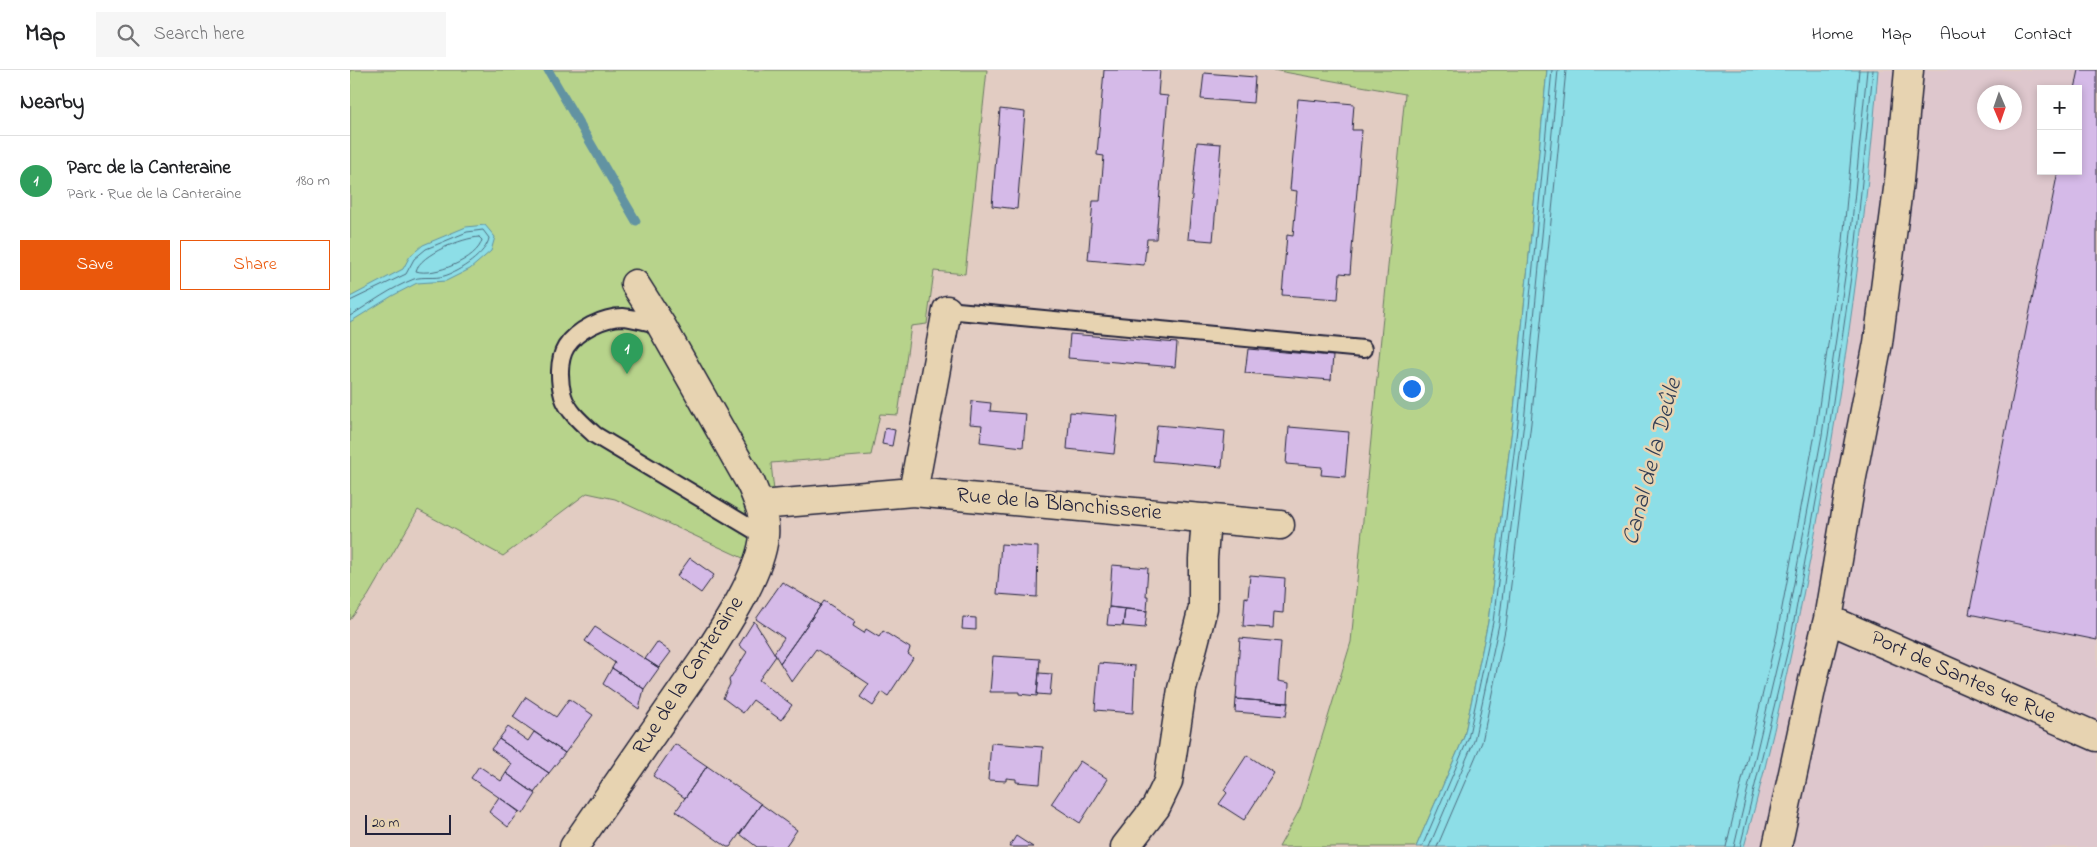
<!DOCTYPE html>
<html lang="en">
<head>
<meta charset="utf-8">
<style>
  body { margin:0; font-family:"Indie Flower",sans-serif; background:#f6f6f6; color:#202124 }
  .controls { position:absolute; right:15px; top:15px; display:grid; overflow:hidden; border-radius:0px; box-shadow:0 2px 8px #0003 }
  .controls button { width:45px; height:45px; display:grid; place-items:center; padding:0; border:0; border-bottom:1px solid #e0e0e0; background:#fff; color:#202124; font:25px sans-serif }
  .compass { position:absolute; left:1627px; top:15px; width:45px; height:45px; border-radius:50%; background:#fff; box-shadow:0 2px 8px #0003; rotate:178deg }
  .scale { position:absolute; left:15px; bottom:12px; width:86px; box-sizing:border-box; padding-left:5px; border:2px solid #22223b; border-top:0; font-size:14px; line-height:18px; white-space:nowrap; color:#22223b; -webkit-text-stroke:4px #e7d3b1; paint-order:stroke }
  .you { position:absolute; left:1061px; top:318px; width:18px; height:18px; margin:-12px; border:4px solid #fff; border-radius:50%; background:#1a73e8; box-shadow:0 0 0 8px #1a73e833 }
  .badge { display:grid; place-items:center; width:32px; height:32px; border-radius:50%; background:#ea580c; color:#fff; font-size:16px; font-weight:700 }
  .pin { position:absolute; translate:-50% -41px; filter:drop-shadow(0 1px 2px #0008) }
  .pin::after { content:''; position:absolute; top:26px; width:18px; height:15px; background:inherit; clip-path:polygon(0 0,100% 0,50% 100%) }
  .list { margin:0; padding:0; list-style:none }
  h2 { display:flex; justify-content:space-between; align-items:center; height:65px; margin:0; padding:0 20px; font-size:21px }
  h2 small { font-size:16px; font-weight:400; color:#757577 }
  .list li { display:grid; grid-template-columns:32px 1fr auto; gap:15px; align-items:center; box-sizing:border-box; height:90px; padding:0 20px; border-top:1px solid #e0e0e0 }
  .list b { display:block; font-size:19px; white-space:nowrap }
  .list p { margin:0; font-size:16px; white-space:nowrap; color:#757577 }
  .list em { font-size:16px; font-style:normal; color:#757577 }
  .actions { display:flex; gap:10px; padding:15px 20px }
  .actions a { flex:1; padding:11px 0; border:1px solid #ea580c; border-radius:0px; text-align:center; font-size:18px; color:#ea580c }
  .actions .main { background:#ea580c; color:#fff }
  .icon { flex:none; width:28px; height:28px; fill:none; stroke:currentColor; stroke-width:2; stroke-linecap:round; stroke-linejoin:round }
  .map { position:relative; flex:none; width:1747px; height:777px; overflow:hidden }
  header { display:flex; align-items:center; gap:30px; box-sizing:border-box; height:70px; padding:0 25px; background:#fff; border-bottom:1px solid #e0e0e0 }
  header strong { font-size:24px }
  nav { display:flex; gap:28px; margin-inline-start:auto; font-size:18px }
  .search { width:350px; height:45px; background:#f6f6f6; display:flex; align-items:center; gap:12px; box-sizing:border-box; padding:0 18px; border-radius:0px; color:#757577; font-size:19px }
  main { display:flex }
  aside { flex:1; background:#fff }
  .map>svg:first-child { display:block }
  .built { fill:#dec7cd; fill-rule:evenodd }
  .green { fill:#b7d38b; stroke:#6c7a63 }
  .water { fill:#8ddee7; stroke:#6293a2 }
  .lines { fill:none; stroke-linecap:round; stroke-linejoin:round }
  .shore { stroke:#4d6d80; stroke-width:1 }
  .stream { stroke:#6293a2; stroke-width:9 }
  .building { fill:#d5bae8; stroke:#22223b }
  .lane-casing { stroke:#22223b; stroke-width:20 }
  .street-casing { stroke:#22223b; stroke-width:31 }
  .lane { stroke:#e7d3b1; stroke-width:16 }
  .street { stroke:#e7d3b1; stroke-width:28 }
  .labels { text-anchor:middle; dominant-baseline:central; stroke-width:5; stroke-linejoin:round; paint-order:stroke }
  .street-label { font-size:22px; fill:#22223b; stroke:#e7d3b1 }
  .water-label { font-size:24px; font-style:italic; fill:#323e55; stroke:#e7d3b1 }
</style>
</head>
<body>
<header>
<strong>Map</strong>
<div class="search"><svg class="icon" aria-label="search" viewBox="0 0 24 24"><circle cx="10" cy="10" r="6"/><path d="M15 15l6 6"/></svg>Search here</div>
<nav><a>Home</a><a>Map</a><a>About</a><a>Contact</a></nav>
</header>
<main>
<aside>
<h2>Nearby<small></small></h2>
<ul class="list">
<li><span class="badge" style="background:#2e9e5b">1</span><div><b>Parc de la Canteraine</b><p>Park · Rue de la Canteraine</p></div><em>180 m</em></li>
</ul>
<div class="actions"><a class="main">Save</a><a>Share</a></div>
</aside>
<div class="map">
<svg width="1747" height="777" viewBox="0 0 1747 777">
  <rect width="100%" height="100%" fill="#e2ccc2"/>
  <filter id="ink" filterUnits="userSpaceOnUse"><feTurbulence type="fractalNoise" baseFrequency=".02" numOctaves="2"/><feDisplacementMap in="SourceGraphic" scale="10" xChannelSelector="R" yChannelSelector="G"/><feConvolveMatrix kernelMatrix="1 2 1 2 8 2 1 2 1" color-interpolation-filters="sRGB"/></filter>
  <g filter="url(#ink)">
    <!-- built -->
    <path class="built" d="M 1331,0 L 1747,0 L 1747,777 L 1170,777 ZM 1691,19 L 1728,19 L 1728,101 L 1691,101 ZM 1634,22 L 1664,22 L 1664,52 L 1634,52 Z"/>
    <!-- green -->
    <path class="green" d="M 0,0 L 637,0 L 615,204 L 584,201 L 577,254 L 561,256 L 548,345 L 530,344 L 521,385 L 421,393 L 424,421 L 395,489 L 265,429 L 237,423 L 153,486 L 68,440 L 18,526 L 0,550 Z
      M 923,0 L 1197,0 L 1163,351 L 1138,552 L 1114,667 L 1066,777 L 929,777 L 950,739 L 1001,572 L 1055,24 Z"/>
    <!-- water -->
    <path class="water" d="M 1197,0 L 1528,0 C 1516,156 1494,310 1465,464 C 1445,569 1423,674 1394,777 L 1066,777 L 1114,667 L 1138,552 L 1163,351 Z
      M 135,155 L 145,167 L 141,181 L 120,199 L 96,211 L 67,213 L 42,226 L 0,252 L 0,227 L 53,199 L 60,186 L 73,175 L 116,157 Z"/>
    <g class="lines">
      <!-- shore -->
      <path class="shore" d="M 129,167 L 132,170 C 128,189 83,207 66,201 C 70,184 113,168 129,167 Z
        M 0,231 L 56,204 L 64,189 L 76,179 L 117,162 L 133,160 L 139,168 C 137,183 109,202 94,206 C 85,209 73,206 64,209 C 41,218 21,233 0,246
        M 1072,777 L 1118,669 L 1143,552 L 1168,351 L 1202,0
        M 1079,777 L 1124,671 L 1149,554 L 1174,352 L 1208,0
        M 1087,777 L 1132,672 L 1156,555 L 1181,353 L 1216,0
        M 1376,777 L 1427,564 L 1465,364 L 1493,171 L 1509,0
        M 1384,777 L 1434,566 L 1472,365 L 1500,172 L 1517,0
        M 1390,777 L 1441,567 L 1478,366 L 1506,172 L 1523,0"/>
      <!-- stream -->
      <path class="stream" d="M 198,0 L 286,151"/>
    </g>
    <!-- building -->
    <path class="building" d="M 754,0 L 810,0 L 808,25 L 818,26 L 806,169 L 797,169 L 794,195 L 738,190 L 743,131 L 750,131 L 754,86 L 747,85 Z
      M 1729,0 L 1747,0 L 1747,570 L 1619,544 L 1708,101 L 1728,101 L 1728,19 L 1725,19 Z
      M 854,3 L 905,7 L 903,33 L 851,29 Z
      M 948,29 L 1004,34 L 1002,60 L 1012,60 L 1000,204 L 990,203 L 988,229 L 932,225 L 937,165 L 943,166 L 947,121 L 940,120 Z
      M 650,39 L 675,42 L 667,139 L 642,136 Z
      M 847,72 L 871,74 L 863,171 L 838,169 Z
      M 720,264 L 827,273 L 825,297 L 718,288 Z
      M 898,279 L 983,286 L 981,310 L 895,303 Z
      M 622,331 L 641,333 L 640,341 L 676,344 L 673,377 L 630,372 L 632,355 L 620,354 Z
      M 720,342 L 768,346 L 764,384 L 717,379 Z
      M 807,355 L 875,361 L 872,397 L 803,391 Z
      M 939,357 L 999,362 L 995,407 L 971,405 L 972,397 L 936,394 Z
      M 535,358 L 545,360 L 542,376 L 532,374 Z
      M 651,474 L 688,477 L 687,527 L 647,524 Z
      M 340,488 L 364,505 L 351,523 L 327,506 Z
      M 762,495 L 798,498 L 796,526 L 798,526 L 797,541 L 759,537 Z
      M 900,505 L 935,508 L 933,543 L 924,542 L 923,558 L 893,556 L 895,527 L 898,528 Z
      M 432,512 L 471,535 L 430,593 L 424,583 L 434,568 L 406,549 Z
      M 474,531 L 505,551 L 503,556 L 514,563 L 516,559 L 529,567 L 533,561 L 560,578 L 558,584 L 563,588 L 538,626 L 532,622 L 523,636 L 510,627 L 519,614 L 466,579 L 442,612 L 430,593 Z
      M 759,537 L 775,539 L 773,556 L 757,555 Z
      M 775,539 L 797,541 L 795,558 L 773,556 Z
      M 613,547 L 626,548 L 626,560 L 612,559 Z
      M 404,551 L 426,586 L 409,610 L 442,635 L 431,650 L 403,630 L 393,643 L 373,628 L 380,614 L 379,610 L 397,582 L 389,575 Z
      M 245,557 L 309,598 L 294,619 L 262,598 L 265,593 L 235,571 Z
      M 890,568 L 931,572 L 928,611 L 939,613 L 938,633 L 886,629 Z
      M 307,572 L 321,582 L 309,598 L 295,589 Z
      M 643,586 L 690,589 L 687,626 L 669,624 L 669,622 L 640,622 Z
      M 749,593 L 785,596 L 783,643 L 745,640 Z
      M 262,598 L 294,619 L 289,639 L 253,614 Z
      M 689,603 L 702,604 L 700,625 L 687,624 Z
      M 176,627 L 206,647 L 219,629 L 243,645 L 215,683 L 163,647 Z
      M 886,629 L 938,633 L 936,646 L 885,642 Z
      M 158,657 L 178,671 L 184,662 L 215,683 L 199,703 L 149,669 Z
      M 149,669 L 199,703 L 184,723 L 156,703 L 162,694 L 141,679 Z
      M 641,673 L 693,677 L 690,714 L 666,712 L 666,709 L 656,708 L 656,711 L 638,710 Z
      M 325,674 L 357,696 L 335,728 L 303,706 Z
      M 897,685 L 924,703 L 894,750 L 869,734 L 877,723 L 874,720 Z
      M 730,691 L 758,709 L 730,753 L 701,734 Z
      M 129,696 L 151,711 L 156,703 L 186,724 L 173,744 L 121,708 Z
      M 357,696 L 411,734 L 380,777 L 377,777 L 326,741 Z
      M 149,727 L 169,742 L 158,757 L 139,742 Z
      M 411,734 L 447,760 L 435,777 L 407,777 L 390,764 Z
      M 666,766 L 683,777 L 659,777 Z"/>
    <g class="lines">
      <!-- lane casing -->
      <g class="lane-casing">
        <path id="lane" d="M 597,240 L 1013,279
          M 311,255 C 298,252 285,248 273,247 C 253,247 227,260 216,277 C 208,290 209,312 213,326 C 218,342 233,354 245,365 L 414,466"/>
      </g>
      <!-- street casing -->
      <g class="street-casing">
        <path id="street" d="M 563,422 L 597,240
          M 410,435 L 563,422 L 930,455
          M 1478,549 L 1747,667
          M 224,777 L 359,582 C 378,552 411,502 414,466 C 416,448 408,431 401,414 L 311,255 L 285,214
          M 775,777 L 806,737 L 818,712 L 832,619 L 853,538 L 853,489 L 856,448
          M 1427,777 L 1464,606 L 1478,549 L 1502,407 L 1528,273 L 1549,111 L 1559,0"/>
      </g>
      <!-- lane -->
      <use href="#lane" class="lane"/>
      <!-- street -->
      <use href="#street" class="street"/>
    </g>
  </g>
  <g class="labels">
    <!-- street labels -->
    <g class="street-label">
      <text transform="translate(709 435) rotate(5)">Rue de la Blanchisserie</text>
      <text transform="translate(339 606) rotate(-57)">Rue de la Canteraine</text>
      <text transform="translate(1613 608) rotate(24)">Port de Santes 4e Rue</text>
    </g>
    <!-- water labels -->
    <g class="water-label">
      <text transform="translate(1303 392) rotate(-75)">Canal de la Deûle</text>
    </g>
  </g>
</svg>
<div class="controls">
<button>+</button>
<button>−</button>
</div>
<svg class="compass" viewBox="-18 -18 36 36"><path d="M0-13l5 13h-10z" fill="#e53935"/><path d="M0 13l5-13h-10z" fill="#757577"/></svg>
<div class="scale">20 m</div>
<div class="you"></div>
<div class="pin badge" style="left:277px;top:304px;background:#2e9e5b">1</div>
</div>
</main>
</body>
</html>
